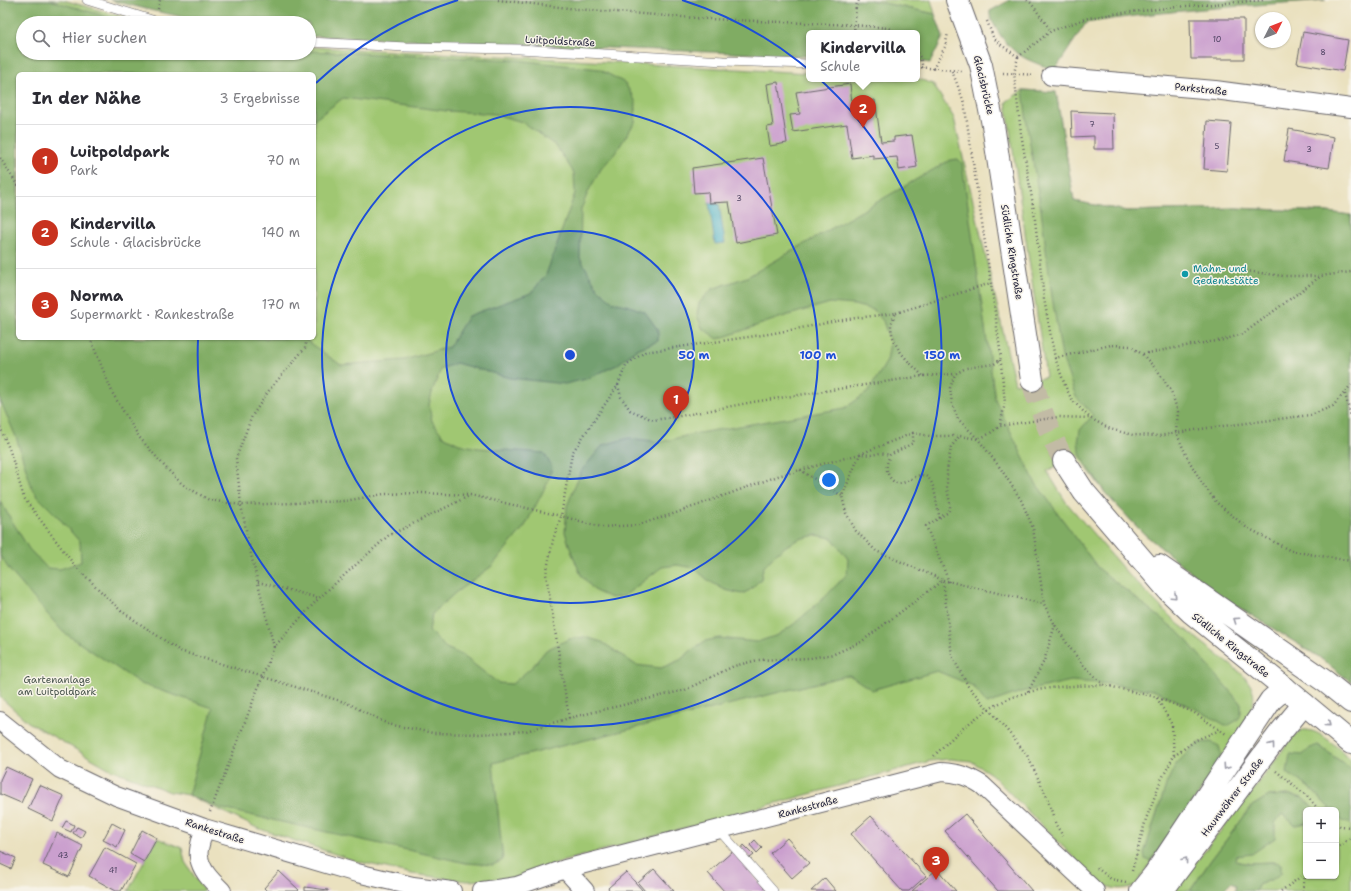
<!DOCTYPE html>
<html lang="de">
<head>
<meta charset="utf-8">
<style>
  body { margin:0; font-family:"Shantell Sans",sans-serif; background:#f7f7f7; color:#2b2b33 }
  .controls { position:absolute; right:12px; bottom:12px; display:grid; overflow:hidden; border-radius:6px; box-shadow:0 1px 3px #0004 }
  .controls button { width:36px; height:36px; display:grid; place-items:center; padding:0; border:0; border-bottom:1px solid #e1e1e2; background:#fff; color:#2b2b33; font:20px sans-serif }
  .compass { position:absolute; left:1255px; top:12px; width:36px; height:36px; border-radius:50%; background:#fff; box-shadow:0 1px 3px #0004; rotate:48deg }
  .you { position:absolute; left:829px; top:480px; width:14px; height:14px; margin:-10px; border:3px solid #fff; border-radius:50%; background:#1a73e8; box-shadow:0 0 0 6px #1a73e833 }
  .badge { display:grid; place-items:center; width:26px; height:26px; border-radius:50%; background:#c8321e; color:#fff; font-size:13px; font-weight:700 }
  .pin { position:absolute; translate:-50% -33px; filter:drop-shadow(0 1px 2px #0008) }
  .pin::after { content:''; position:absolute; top:21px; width:14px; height:12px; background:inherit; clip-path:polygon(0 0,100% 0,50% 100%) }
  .popup { position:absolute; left:806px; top:30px; width:114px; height:52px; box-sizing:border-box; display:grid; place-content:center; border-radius:6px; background:#fff; filter:drop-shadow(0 1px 3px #0005); font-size:13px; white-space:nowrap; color:#7c7c81 }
  .popup b { font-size:15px; color:#2b2b33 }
  .popup::after { content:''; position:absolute; left:50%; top:100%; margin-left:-8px; border:8px solid transparent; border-top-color:#fff }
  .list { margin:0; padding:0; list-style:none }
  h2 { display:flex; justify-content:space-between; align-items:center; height:52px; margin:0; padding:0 16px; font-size:17px }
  h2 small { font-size:13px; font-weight:400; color:#7c7c81 }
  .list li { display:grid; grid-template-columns:26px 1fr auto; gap:12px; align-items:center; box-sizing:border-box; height:72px; padding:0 16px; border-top:1px solid #e1e1e2 }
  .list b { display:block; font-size:15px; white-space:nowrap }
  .list p { margin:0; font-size:13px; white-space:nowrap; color:#7c7c81 }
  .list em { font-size:13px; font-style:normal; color:#7c7c81 }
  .icon { flex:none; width:22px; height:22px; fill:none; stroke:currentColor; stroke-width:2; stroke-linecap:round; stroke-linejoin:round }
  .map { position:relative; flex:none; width:1351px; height:891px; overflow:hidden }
  .search { position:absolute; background:#fff; box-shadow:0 1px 3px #0004; left:16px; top:16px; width:300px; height:44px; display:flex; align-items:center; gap:10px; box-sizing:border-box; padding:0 14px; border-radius:22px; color:#7c7c81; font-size:15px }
  .panel { position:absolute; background:#fff; box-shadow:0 1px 3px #0004; left:16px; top:72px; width:300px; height:268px; border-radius:6px }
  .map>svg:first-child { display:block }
  .green { fill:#a0c772; stroke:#617456; fill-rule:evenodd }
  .forest { fill:#80ac64; stroke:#516750; fill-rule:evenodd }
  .water { fill:#45aec4; stroke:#346880 }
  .building { fill:#ca9fce }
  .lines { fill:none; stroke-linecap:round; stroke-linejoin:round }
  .secondary-tunnel { stroke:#c2bba5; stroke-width:22; stroke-dasharray:22 11; stroke-linecap:butt }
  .service-casing { stroke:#686569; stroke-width:10 }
  .minor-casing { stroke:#686569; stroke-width:20 }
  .tertiary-casing { stroke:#686569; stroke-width:24 }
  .secondary-casing { stroke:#686569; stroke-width:24 }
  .path { stroke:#686569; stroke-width:2.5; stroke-dasharray:1 3; stroke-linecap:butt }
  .service { stroke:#fff; stroke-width:9 }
  .minor { stroke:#fff; stroke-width:18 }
  .tertiary { stroke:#fff; stroke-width:22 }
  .secondary { stroke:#fff; stroke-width:22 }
  .oneway { stroke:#9c9ca7 }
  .ring { fill:none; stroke:#1d4ed8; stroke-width:2 }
  .culture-dot { fill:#0f9aa8; stroke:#f7f3e8; stroke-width:1.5 }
  .labels { text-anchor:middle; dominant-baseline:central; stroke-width:3; stroke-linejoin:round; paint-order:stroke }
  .number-label { font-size:8px; fill:#4c4160 }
  .street-label { font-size:10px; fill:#22223b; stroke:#f7f3e8 }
  .culture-label { font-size:10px; fill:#0d838f; stroke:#f7f3e8; text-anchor:start }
  .park-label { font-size:10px; fill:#48544c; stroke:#f7f3e8 }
  .centre { fill:#1d4ed8; stroke:#f7f3e8; stroke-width:2 }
  .ring-label { font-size:12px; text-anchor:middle; font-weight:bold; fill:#1d4ed8; stroke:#f7f3e8; stroke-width:3; stroke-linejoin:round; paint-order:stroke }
</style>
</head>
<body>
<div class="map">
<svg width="1351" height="891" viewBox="0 0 1351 891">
  <rect width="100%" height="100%" fill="#f7f3e8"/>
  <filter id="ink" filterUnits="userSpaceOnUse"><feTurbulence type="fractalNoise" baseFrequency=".025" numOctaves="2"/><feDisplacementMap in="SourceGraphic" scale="8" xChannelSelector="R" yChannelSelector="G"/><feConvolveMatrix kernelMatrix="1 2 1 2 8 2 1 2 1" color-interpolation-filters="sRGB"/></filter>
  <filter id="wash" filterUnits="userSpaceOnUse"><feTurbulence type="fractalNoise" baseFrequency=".012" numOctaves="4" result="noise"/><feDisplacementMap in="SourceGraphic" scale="16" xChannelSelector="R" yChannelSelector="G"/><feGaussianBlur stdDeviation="0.9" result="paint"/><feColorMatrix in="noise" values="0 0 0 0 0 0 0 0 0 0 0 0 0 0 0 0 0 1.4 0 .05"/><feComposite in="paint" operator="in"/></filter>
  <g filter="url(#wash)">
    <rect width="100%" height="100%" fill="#eae1bf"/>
    <!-- green -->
    <path class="green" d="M 0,0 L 63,0 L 145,23 L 23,23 L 23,53 L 309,53 L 309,47 L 517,57 L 809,73 L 809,79 L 919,79 L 933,84 L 954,118 L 1015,384 L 1046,377 L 1006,102 L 1023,90 L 1056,92 L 1074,201 L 1127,211 L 1236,208 L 1327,212 L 1351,215 L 1351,682 L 1319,657 L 1219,595 L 1143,533 L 1106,494 L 1077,455 L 1047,471 L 1066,502 L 1127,573 L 1176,622 L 1241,673 C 1255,689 1256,693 1251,714 L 1135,886 C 1118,891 1111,889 1097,881 L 991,774 L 971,761 L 950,759 L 930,761 L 564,861 L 516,878 L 467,881 L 412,874 L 356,861 L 257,828 L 188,795 L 170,792 L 110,769 L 28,722 L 0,697 ZM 18,74 L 314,74 L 314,338 L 18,338 Z
      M 870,0 L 931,0 L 935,14 Z
      M 1302,730 C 1320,728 1338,749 1351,759 L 1351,769 L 1318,745 L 1303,755 L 1287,773 L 1309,787 L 1331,810 L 1316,810 L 1302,798 L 1291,795 L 1269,796 L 1252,806 L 1211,860 L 1190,891 L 1173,891 L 1255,788 L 1293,736 Z
      M 1282,813 L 1295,825 L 1306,823 L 1306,876 L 1336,876 L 1336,815 L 1343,821 L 1351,824 L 1351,891 L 1333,891 L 1329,890 L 1327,891 L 1256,891 L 1258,885 L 1273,879 L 1276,862 L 1245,863 L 1235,861 L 1236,856 L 1252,853 Z
      M 157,838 L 182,848 L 185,862 L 204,891 L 128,891 Z"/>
    <!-- forest -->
    <path class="forest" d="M 0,0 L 50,0 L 129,23 L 23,23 L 23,53 L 309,53 L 309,51 L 517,60 L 599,69 L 625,83 L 636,102 L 635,122 L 616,152 L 601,169 L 589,190 L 581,209 L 580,258 L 598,289 L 613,302 L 630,306 L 645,312 L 658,330 L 658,341 L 637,349 L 617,365 L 586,379 L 565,384 L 510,378 L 456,363 L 441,369 L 433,389 L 429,405 L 432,421 L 443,436 L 459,444 L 478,448 L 544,453 L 552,467 L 548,482 L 525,526 L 492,566 L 455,593 L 432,614 L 429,631 L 446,648 L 462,655 L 498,683 L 512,684 L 533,666 L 546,650 L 569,639 L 585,637 L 602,642 L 636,665 L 661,668 L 680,660 L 693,649 L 705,641 L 719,638 L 757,642 L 778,635 L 794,624 L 825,597 L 847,574 L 848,559 L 832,538 L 816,535 L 799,539 L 786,546 L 774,556 L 763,568 L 761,579 L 750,590 L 742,594 L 725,590 L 709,581 L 694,568 L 677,565 L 662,567 L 624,596 L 611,598 L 595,591 L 581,575 L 571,551 L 565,532 L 567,506 L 581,471 L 603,445 L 629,438 L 661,442 L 693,434 L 845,408 L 868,392 L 887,361 L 890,342 L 883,321 L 874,310 L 854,305 L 830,303 L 785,316 L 718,339 L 702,328 L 697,315 L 699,303 L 712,289 L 747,277 L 950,160 L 958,159 L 962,163 L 995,399 L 1035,482 L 1098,568 L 1182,635 L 1241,704 C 1242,719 1240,719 1227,726 L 1194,708 L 1153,690 L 1110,684 L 1071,681 L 1021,692 L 987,704 L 973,686 L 937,671 L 872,690 L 849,675 L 493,763 L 503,860 L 493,865 L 466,863 L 223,809 L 188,795 L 213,708 L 141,684 L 63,632 L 11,572 L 0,556 L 0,501 L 29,549 L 47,568 L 60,569 L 81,562 L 80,542 L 58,517 L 38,497 L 32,488 L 16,437 L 0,400 ZM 18,74 L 314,74 L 314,120 L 343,98 L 447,111 L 495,114 L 522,122 L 556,146 L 574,173 L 575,193 L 546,275 L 531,293 L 468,316 L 449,347 L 404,360 L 341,365 L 308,342 L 308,338 L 18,338 Z
      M 110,0 L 870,0 L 935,14 L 943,37 L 930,63 L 917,61 L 917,33 L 809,33 L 809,56 L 309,36 L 309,23 L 213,23 L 154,11 Z
      M 1010,0 L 1326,0 C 1246,6 1165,10 1086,23 L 1055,70 C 1027,60 1012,56 996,28 C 993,22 989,18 990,11 Z
      M 1023,90 L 1056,92 L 1074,201 L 1127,211 L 1236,208 L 1327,212 L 1351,215 L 1351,682 L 1319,657 L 1219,595 L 1143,533 L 1106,494 L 1081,456 L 1078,443 L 1080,430 L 1093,415 L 1076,397 L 1062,357 L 1052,297 L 1041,210 L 1028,132 Z
      M 1211,742 L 1219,746 L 1221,754 L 1215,771 L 1151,861 L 1145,859 L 1144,853 L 1167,782 L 1176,764 L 1191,749 L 1198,743 Z
      M 1318,745 L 1351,769 L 1351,824 L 1343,821 L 1336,815 L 1336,810 L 1331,810 L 1309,787 L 1287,773 L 1290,754 L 1303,755 L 1308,749 Z
      M 1291,795 L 1302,798 L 1316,810 L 1306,810 L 1306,823 L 1295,825 L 1282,814 L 1275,823 L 1275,838 L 1252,854 L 1236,856 L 1235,861 L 1245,863 L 1276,862 L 1281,864 L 1281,873 L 1273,879 L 1258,885 L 1256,891 L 1235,891 L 1236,885 L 1231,882 L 1225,888 L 1224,891 L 1190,891 L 1211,860 L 1252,806 L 1269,796 Z"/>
    <!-- water -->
    <path class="water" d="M 709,203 L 719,204 L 725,243 L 715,244 Z"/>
    <g id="blocks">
      <!-- building -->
      <path class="building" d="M 1190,19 L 1244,19 L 1244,59 L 1191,59 Z
        M 1303,32 L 1348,40 L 1343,71 L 1297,63 Z
        M 778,82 L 787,143 L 770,146 L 767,127 L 773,126 L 767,84 Z
        M 850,84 L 852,103 L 875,100 L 881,142 L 894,141 L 894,137 L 912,135 L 917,167 L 899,170 L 897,157 L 873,159 L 873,155 L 852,158 L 847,124 L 793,132 L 790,115 L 800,114 L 796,92 Z
        M 1071,111 L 1113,113 L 1114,149 L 1094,149 L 1094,136 L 1072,137 Z
        M 1207,121 L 1231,123 L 1227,171 L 1204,169 Z
        M 1289,129 L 1334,137 L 1329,168 L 1284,161 Z
        M 763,158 L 777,235 L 736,243 L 729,202 L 709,203 L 708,192 L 694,193 L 692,168 Z
        M 6,767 L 32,779 L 21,803 L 0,794 L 0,780 Z
        M 39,785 L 64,796 L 53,821 L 28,809 Z
        M 965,814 L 1032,891 L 998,891 L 945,831 Z
        M 871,816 L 926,876 L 909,891 L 902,891 L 851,834 Z
        M 66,821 L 74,825 L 71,832 L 62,828 Z
        M 112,823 L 125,830 L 117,847 L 103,840 Z
        M 77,827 L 85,831 L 81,838 L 73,833 Z
        M 142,830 L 157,838 L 144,862 L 130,854 Z
        M 57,833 L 83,846 L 69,877 L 43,865 Z
        M 787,838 L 809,863 L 792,878 L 770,853 Z
        M 755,840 L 762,848 L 757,853 L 750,845 Z
        M 744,845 L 754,855 L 750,858 L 741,849 Z
        M 105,847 L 136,864 L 121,891 L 116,891 L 89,876 Z
        M 0,851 L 16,858 L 11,869 L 0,864 Z
        M 733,851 L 767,891 L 724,891 L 708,873 Z
        M 654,869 L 674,891 L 645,891 L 638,883 Z
        M 937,869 L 956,891 L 912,891 Z
        M 279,871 L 299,890 L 298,891 L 267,891 L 264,888 Z
        M 626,872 L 643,891 L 610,891 L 608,888 Z
        M 825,878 L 836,891 L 811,891 Z
        M 305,887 L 328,890 L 328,891 L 305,891 Z"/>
    </g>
  </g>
  <g filter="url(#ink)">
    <use href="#blocks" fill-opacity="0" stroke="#686569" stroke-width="1"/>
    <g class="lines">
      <!-- secondary-tunnel -->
      <path class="secondary-tunnel" d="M 1032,380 C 1040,409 1050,435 1064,461"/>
      <!-- service casing -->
      <g class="service-casing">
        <path id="service" d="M 87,0 L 155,21 L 171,23
          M 309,42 L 406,47 L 519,49 L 724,61 L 809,64
          M 719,830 L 773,891"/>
      </g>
      <!-- minor casing -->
      <g class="minor-casing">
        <path id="minor" d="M 1051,76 L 1215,90 L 1351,108
          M 0,721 L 60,769 L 116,796 L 204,828 L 357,873 L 413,886 L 452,891
          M 204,828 C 203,836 197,850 199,857 C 201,871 212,881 222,891
          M 565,869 L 585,891
          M 482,891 L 517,886 L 565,869 L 941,772 C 958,773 968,776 982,785 L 1095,891"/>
      </g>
      <!-- tertiary casing -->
      <g class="tertiary-casing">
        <path id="tertiary" d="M 1141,891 L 1154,875 L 1271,700 L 1285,688
          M 1162,891 L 1280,733 L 1304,704"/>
      </g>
      <!-- secondary casing -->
      <g class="secondary-casing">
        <path id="secondary" d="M 957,0 L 981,65 L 993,125 L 1032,380
          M 1064,461 L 1084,492 L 1168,590 L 1192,613 L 1285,688 L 1351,743
          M 1159,566 L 1326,682 L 1351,702"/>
      </g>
      <!-- path -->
      <path class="path" d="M 498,0 L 577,9 L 709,19 L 855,25 L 888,28 L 897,33
        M 1027,0 L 1031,3 L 1051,31
        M 158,9 L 160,0
        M 987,21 L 993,37 L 1000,44 L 1018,57
        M 854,33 L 856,6 L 859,0
        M 917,53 L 920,57 L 923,68
        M 1018,57 L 1014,73 L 1021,133 L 1034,211 L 1044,299 L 1055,358 L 1111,345 L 1130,346 L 1142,354 L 1158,371 L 1171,391 L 1178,412 L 1176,432 L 1187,457 L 1202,483 L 1217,503 L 1246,527 L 1291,551 L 1351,561
        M 1018,57 L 1051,31 L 1088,18 L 1113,14 L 1187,6 L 1264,0
        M 917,67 L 962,71
        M 933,69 L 945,47 L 948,33
        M 952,71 L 964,102 L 991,283 L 1001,357 L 1000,360 L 994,364 L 966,368 L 955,374 L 950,388 L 952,404 L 958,419 L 978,439 L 1001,469 L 1021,500 L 1033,528 L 1044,604 L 1055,625 L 1070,648 L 1084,666 L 1104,685 L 1156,697 L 1193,712 L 1226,734
        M 1003,73 L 1034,75
        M 0,158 L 18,186
        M 1238,270 L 1283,276 L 1320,276
        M 896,313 L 991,283
        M 90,338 L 113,394 L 139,437 L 166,468 L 182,484 L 209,500 L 241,505 L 345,501 L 384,494 L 420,493 L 470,495 L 561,516 L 602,527 L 638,525 L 676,513 L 778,476 L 860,454 L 871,455 L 880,453 L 890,455
        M 1143,354 L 1191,345 L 1223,340 L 1243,334 L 1321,276 L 1351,272
        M 1055,358 L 1066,388 L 1072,400 L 1090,418 L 1110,429 L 1133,435 L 1159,436 L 1207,428 L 1311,415 L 1333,406 L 1351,385
        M 1000,360 L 1001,364 L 1005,403 L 1000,426
        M 618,385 L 621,397 L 630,410 L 653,420 L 675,417 L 753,402 L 923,376 L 955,374
        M 1345,394 L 1351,417
        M 0,427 L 10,451 L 24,498 L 75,566 L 121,611 L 180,651 L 347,703 L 388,724 L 433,733 L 480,734 L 526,731 L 569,718 L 685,690 L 734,666 L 758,660 L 810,658 L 834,654 L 861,642 L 943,580 L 1044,604
        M 913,433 L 860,454 L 842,496 L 846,513 L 856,531 L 876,551 L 943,580 L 952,656 L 968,686 L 1006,729 L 1027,755 L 1047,797 L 1056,825 L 1063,836
        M 800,470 L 842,496
        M 940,518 C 936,507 936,483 927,477 C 915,468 901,496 889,476 C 885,469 887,462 890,455 L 913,443 L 913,433 L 930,436 L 960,436 L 978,439 L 989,434 L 1000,426 L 1058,417 L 1089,418
        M 258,582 L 319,598
        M 949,582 L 926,526 L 947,513 L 950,509 L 950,503 L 947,489 L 947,470 L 951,447 L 959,437
        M 274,647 L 252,559 L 241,505 L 236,458 L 252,416 L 270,389 L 305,348 L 307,338
        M 1028,692 L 1044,661 L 1055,625
        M 569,718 L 546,574 L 553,540 L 561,516 L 572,453 L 618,385 L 626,365 L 645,352 L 769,334 L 848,319 L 896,313 C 894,317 891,322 891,325 C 891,347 909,362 923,376
        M 934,756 C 955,734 978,713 1006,700 C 1036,686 1071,686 1103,685
        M 1174,756 L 1196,740 L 1220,730
        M 1276,771 L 1307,796 L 1319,810
        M 210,812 L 274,647 L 319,598 L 388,536 L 469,496
        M 1336,823 L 1340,826 L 1351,827
        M 1336,849 L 1351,837
        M 1097,868 L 1111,879 L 1126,882
        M 1132,871 L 1146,819 L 1161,780 L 1174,756 L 1172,725 L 1157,698
        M 1281,891 L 1306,873
        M 1303,891 L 1305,874"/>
      <!-- service -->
      <use href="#service" class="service"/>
      <!-- minor -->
      <use href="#minor" class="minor"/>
      <!-- tertiary -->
      <use href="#tertiary" class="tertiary"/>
      <!-- secondary -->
      <use href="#secondary" class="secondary"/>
    </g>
    <!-- one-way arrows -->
    <defs><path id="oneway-chevron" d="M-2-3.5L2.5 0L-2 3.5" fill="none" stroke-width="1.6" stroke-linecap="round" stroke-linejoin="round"/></defs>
    <g class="oneway">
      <use href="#oneway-chevron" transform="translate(1174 596) rotate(43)"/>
      <use href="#oneway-chevron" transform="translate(1236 620) rotate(-146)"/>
      <use href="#oneway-chevron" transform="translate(1328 724) rotate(40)"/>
      <use href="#oneway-chevron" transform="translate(1272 745) rotate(-53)"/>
      <use href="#oneway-chevron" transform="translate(1226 767) rotate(124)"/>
      <use href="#oneway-chevron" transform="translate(1185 860) rotate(-53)"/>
    </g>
  </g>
  <!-- distance rings -->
  <circle cx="570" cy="355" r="124" fill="#1d4ed8" fill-opacity=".12"/>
  <g class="ring">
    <circle cx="570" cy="355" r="124"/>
    <circle cx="570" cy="355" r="248"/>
    <path d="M316 83A372 372 0 0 1 458 0M682 0A372 372 0 1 1 198 339"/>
  </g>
  <!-- markers -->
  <circle class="culture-dot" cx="1185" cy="274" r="4"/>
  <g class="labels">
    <!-- number labels -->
    <g class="number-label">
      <text x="1217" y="39">10</text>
      <text x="1323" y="52">8</text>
      <text x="1092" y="124">7</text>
      <text x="1217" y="146">5</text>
      <text x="1309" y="149">3</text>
      <text x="739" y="198">3</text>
      <text x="63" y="855">43</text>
      <text x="113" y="870">41</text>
    </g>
    <!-- street labels -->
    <g class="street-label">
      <text transform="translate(560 41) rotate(3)">Luitpoldstraße</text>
      <text transform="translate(984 85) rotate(77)">Glacisbrücke</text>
      <text transform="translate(1201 89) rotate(6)">Parkstraße</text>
      <text transform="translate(1012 252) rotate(81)">Südliche Ringstraße</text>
      <text transform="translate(1231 645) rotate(39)">Südliche Ringstraße</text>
      <text transform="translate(1232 797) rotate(-53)">Haunwöhrer Straße</text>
      <text transform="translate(808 807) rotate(-15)">Rankestraße</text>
      <text transform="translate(215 831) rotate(18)">Rankestraße</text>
    </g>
    <!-- culture labels -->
    <g class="culture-label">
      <text x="1193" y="268">Mahn- und<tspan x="1193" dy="12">Gedenkstätte</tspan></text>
    </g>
    <!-- park labels -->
    <g class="park-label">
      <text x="57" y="679">Gartenanlage<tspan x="57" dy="12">am Luitpoldpark</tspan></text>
    </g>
  </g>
  <circle cx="570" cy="355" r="6" class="centre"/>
  <g class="ring-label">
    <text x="694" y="359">50 m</text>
    <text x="818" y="359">100 m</text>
    <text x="942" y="359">150 m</text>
  </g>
</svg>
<div class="controls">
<button>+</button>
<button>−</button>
</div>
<svg class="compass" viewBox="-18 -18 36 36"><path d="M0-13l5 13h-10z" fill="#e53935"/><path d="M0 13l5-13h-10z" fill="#7c7c81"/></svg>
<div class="you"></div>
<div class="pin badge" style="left:676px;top:419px">1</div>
<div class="pin badge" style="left:863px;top:128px">2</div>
<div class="popup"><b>Kindervilla</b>Schule</div>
<div class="pin badge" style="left:936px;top:880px">3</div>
<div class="search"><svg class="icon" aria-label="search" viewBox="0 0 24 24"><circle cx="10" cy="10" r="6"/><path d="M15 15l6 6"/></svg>Hier suchen</div>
<section class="panel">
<h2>In der Nähe<small>3 Ergebnisse</small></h2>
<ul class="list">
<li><span class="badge">1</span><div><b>Luitpoldpark</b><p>Park</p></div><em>70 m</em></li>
<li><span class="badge">2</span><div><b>Kindervilla</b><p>Schule · Glacisbrücke</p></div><em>140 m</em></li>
<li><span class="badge">3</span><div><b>Norma</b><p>Supermarkt · Rankestraße</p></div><em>170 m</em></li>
</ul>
</section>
</div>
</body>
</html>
